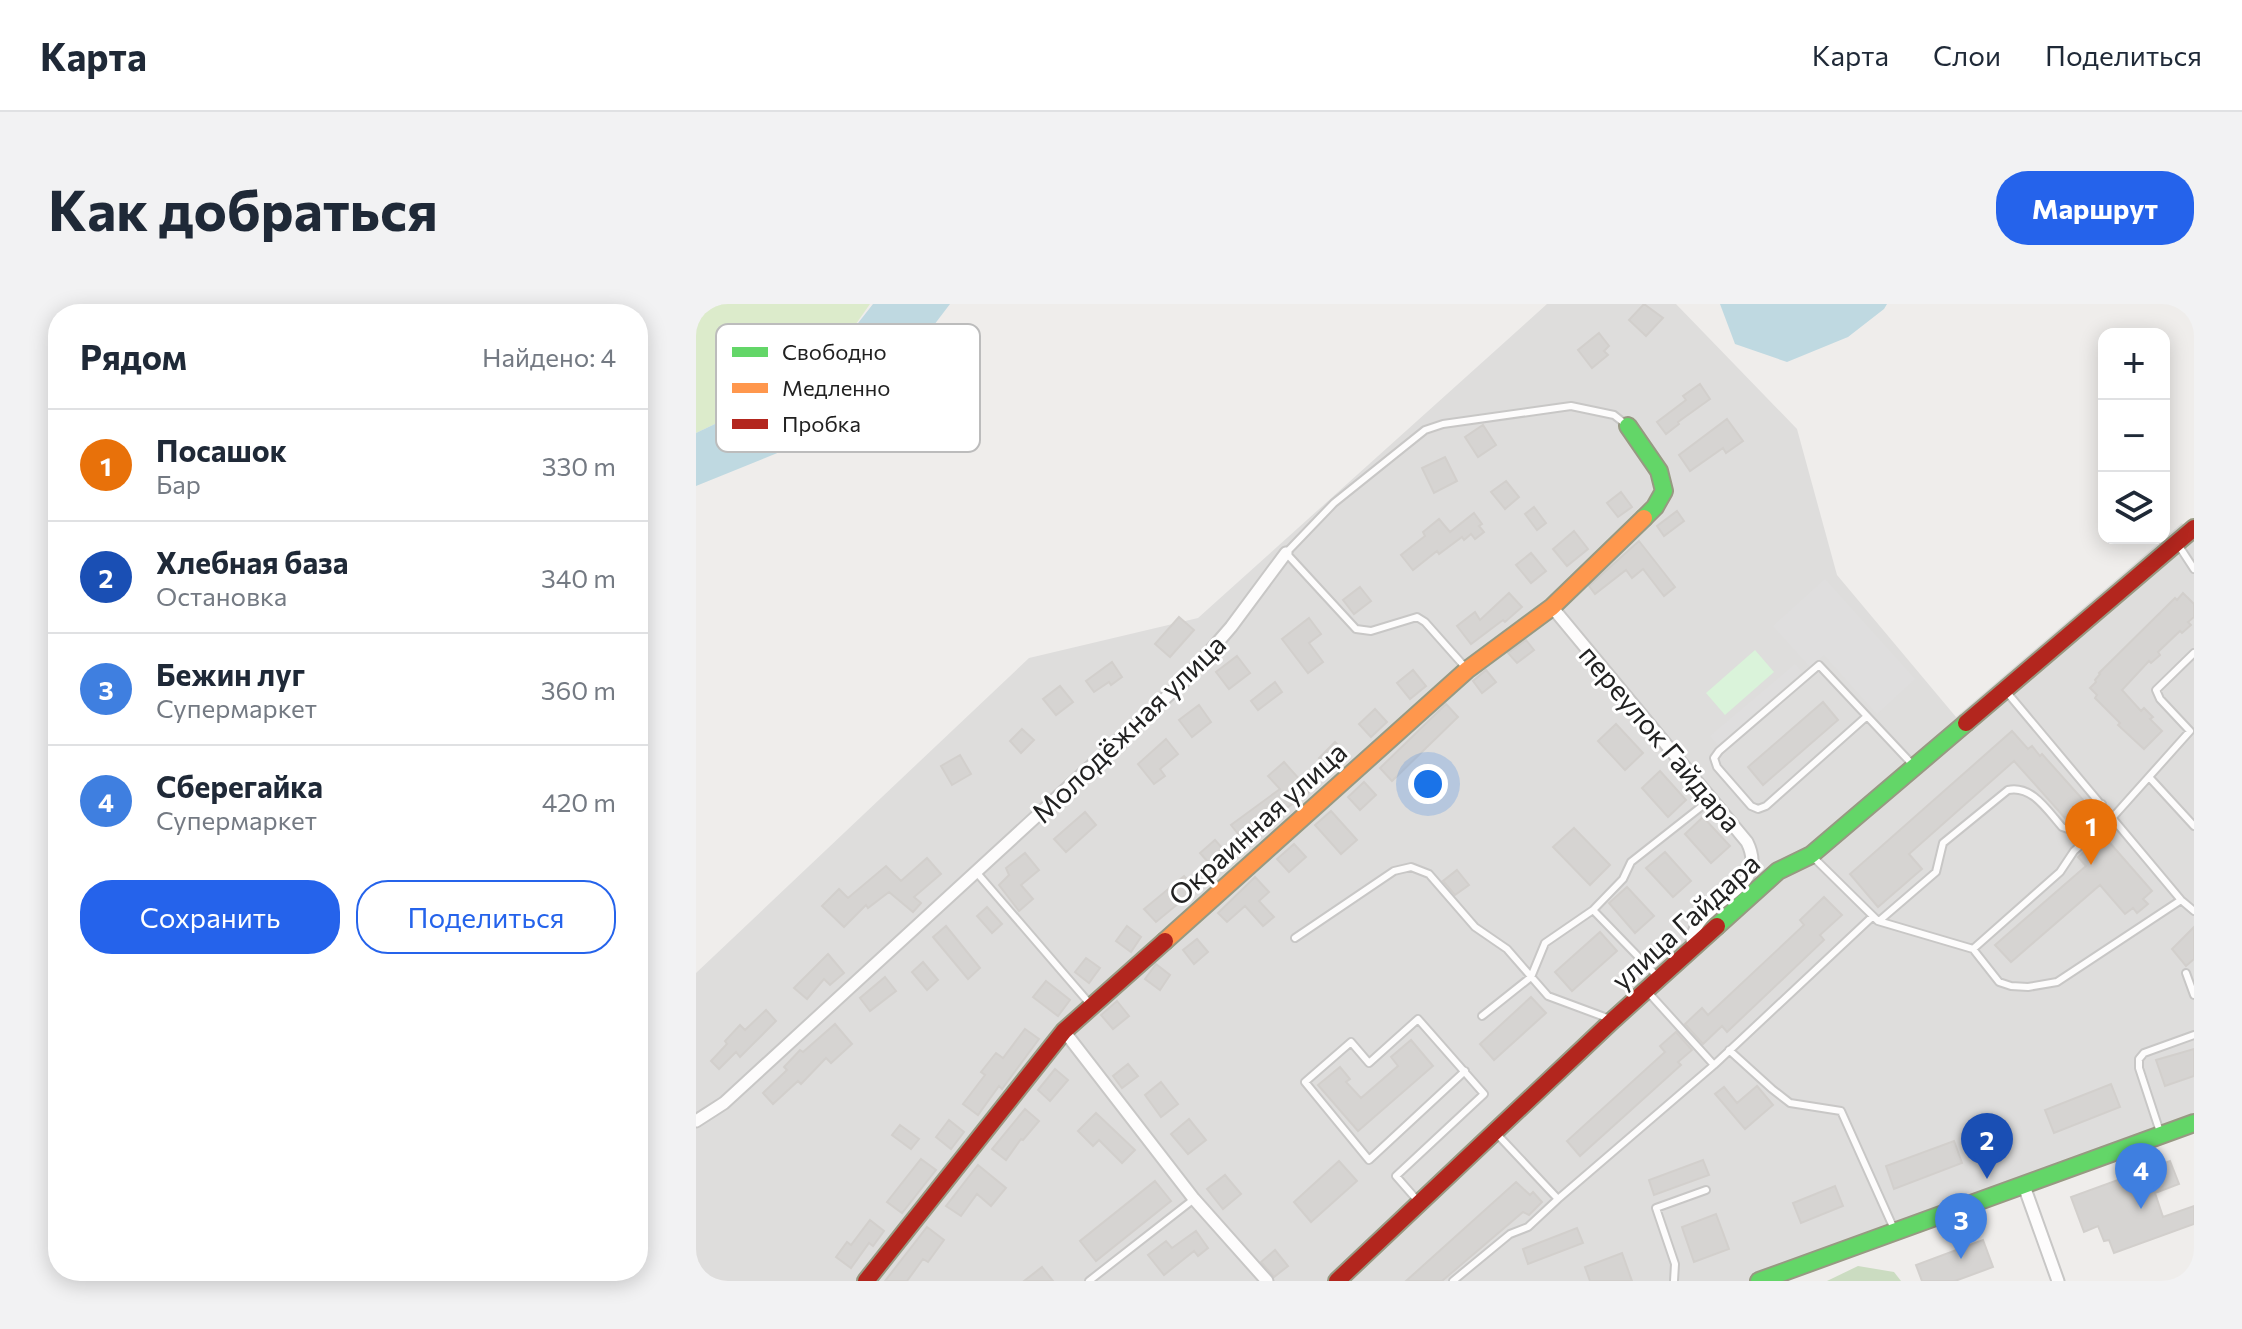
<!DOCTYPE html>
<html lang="ru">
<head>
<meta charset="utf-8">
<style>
  body { margin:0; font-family:Commissioner,sans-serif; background:#f2f2f3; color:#1f2937 }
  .controls { position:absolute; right:24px; top:24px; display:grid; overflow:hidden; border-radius:16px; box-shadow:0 4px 20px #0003 }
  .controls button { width:72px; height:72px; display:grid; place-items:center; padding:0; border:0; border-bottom:2px solid #e0e1e3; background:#fff; color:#1f2937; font:40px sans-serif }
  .you { position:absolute; left:732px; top:480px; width:28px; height:28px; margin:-20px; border:6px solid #fff; border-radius:50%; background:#1a73e8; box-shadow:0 0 0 12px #1a73e833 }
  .badge { display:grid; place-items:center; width:52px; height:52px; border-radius:50%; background:#2563eb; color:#fff; font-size:26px; font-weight:700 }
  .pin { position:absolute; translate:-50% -66px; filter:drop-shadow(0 2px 4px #0008) }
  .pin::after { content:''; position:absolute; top:42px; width:28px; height:24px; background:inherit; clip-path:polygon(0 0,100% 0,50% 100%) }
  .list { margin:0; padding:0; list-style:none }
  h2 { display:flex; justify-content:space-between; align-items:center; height:104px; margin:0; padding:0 32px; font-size:34px }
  h2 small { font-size:26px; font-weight:400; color:#747a83 }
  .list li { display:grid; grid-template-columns:52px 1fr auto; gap:24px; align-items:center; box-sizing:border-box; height:112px; padding:0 32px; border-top:2px solid #e0e1e3 }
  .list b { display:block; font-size:30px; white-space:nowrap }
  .list p { margin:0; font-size:26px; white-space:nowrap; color:#747a83 }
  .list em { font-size:26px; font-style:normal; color:#747a83 }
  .actions { display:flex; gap:16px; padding:24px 32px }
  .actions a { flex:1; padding:18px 0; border:2px solid #2563eb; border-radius:32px; text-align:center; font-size:28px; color:#2563eb }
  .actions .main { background:#2563eb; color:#fff }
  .icon { flex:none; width:44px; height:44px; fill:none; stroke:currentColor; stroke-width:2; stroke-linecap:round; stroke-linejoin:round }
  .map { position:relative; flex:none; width:1498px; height:977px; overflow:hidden; border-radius:32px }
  header { display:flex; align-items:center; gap:48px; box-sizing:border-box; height:112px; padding:0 40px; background:#fff; border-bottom:2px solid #e0e1e3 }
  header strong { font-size:38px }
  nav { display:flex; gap:44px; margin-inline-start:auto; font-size:28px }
  .intro { display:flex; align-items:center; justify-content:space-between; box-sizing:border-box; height:192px; padding:0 48px }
  h1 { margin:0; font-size:56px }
  .button { padding:20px 36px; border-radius:32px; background:#2563eb; color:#fff; font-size:28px; font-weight:700 }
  main { display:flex; gap:48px; padding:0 48px }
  aside { flex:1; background:#fff; border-radius:32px; box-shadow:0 4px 20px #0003 }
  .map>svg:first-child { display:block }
  .residential { fill:#dedddc }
  .grass { fill:#dcebcb }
  .forest { fill:#cbdcc1 }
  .park { fill:#daf3da }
  .parking { fill:#dfdede }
  .water { fill:#bfd9e1 }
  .building { fill:#d6d4d2; stroke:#d2cfcc; stroke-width:2 }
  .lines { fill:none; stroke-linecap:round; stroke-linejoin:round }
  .lane-casing { stroke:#c8c7c6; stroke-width:10 }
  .street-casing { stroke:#c8c7c6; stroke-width:15 }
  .fast-casing { stroke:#979982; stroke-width:20 }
  .slow-casing { stroke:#979982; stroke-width:20 }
  .jam-casing { stroke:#979982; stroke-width:20 }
  .lane { stroke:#fdfcfc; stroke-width:6 }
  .street { stroke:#fdfcfc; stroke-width:11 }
  .fast { stroke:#63d668; stroke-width:16 }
  .slow { stroke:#ff974d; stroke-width:16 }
  .jam { stroke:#b3261e; stroke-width:16 }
  .labels { text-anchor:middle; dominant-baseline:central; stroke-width:6; stroke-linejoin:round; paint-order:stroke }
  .street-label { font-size:28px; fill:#212121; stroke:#fff }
  .key { fill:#fff; stroke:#bcbcbc; stroke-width:2 }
  .key-label { font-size:22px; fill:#212121 }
</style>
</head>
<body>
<header>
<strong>Карта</strong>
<nav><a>Карта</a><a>Слои</a><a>Поделиться</a></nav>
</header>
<div class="intro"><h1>Как добраться</h1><a class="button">Маршрут</a></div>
<main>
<aside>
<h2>Рядом<small>Найдено: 4</small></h2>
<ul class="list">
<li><span class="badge" style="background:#e8710a">1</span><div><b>Посашок</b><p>Бар</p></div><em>330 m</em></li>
<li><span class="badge" style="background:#1a4fb4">2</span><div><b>Хлебная база</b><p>Остановка</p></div><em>340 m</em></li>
<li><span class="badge" style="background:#3f7fe0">3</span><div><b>Бежин луг</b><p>Супермаркет</p></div><em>360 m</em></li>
<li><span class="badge" style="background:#3f7fe0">4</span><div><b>Сберегайка</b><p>Супермаркет</p></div><em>420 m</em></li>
</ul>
<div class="actions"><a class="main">Сохранить</a><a>Поделиться</a></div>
</aside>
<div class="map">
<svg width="1498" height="977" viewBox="0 0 1498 977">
  <rect width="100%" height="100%" fill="#efedeb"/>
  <!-- residential -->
  <path class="residential" d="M 851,0 L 980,0 L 1101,125 L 1141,271 L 1260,413 L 1486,219 L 1498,235 L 1498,812 L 1071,977 L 0,977 L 0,669 L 333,354 L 502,314 Z"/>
  <!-- grass -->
  <path class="grass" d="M 0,0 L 174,0 L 148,37 L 61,100 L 0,129 Z"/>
  <!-- forest -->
  <path class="forest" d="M 1162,962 L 1198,968 L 1205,977 L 1131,977 Z"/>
  <!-- park -->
  <path class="park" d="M 1059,346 L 1078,368 L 1029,411 L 1010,389 Z"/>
  <!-- parking -->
  <path class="parking" d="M 1129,275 L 1219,375 L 1181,410 L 1128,351 L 1114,363 L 1077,322 Z
    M 1099,360 L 1106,368 L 1022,441 L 1014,432 Z"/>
  <!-- water -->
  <path class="water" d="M 177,0 L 254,0 L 203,67 L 101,141 L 0,182 L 0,129 L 61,100 L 148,37 Z
    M 1024,0 L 1191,0 L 1188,5 L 1152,33 L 1091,58 L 1039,40 Z"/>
  <!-- building -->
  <path class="building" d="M 948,0 L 967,14 L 950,32 L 933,16 Z
    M 903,29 L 913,42 L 908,47 L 912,51 L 896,64 L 882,46 Z
    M 1004,80 L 1014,95 L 982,118 L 983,120 L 970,130 L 961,118 L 990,96 L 987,92 Z
    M 1031,115 L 1047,137 L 1030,149 L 1027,144 L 994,167 L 983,151 Z
    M 787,121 L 800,141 L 782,153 L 769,133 Z
    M 749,153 L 761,177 L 738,189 L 726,164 Z
    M 810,177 L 823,193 L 809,205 L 795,188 Z
    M 925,188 L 936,203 L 922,213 L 911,199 Z
    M 838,203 L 850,219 L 841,226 L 829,210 Z
    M 981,207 L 988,217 L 968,232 L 961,222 Z
    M 778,209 L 786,220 L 783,222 L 788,228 L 779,235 L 775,230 L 768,236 L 766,233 L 743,250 L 741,247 L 717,266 L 705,251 L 729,232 L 727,228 L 743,215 L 754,228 Z
    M 878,227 L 892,245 L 871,262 L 857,245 Z
    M 943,237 L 979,283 L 968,292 L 947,265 L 936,274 L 930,266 L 899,290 L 893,282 Z
    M 835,249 L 850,267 L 835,279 L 820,261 Z
    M 664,283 L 675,297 L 658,310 L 647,296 Z
    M 813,289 L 826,303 L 809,318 L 807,316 L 775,340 L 761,322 L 779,308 L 784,316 Z
    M 1487,289 L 1498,300 L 1498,313 L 1492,318 L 1495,321 L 1486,329 L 1484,327 L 1462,348 L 1464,351 L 1455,359 L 1453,357 L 1426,386 L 1445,407 L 1448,404 L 1457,413 L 1454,415 L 1466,427 L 1448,445 L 1422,421 L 1424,419 L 1399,394 L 1401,391 L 1394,384 L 1400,378 L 1399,376 L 1404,370 L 1403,369 L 1479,294 L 1481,296 Z
    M 483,313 L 498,326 L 474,353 L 459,340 Z
    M 613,314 L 625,330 L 613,339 L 627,358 L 612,369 L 586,335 Z
    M 830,336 L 838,346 L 821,359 L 812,349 Z
    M 541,352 L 554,369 L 533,385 L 520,368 Z
    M 416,358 L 426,373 L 415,381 L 413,378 L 398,388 L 390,377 Z
    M 717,366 L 730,382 L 714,395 L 701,379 Z
    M 790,366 L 800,378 L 786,389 L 777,377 Z
    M 579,378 L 586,388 L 562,406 L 555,397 Z
    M 364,382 L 377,398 L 360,411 L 347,395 Z
    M 1127,398 L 1142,416 L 1067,481 L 1052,463 Z
    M 750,400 L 762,413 L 696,477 L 684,464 Z
    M 503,401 L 515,418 L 496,433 L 483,416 Z
    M 679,405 L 691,418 L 675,433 L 663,420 Z
    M 920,420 L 947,449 L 929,466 L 902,437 Z
    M 326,425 L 338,436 L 325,449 L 314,437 Z
    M 1316,427 L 1332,445 L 1336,442 L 1344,452 L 1346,450 L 1388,497 L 1369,514 L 1318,457 L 1213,550 L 1226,565 L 1182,603 L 1154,570 Z
    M 470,435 L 482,450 L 464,465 L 469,472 L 458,480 L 442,460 Z
    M 639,438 L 652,451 L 635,467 L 623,454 Z
    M 264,451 L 275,470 L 256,481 L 245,462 Z
    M 588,458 L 614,487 L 547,536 L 535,521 L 584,485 L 572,472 Z
    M 964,467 L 990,496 L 972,513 L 946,484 Z
    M 668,478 L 680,491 L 664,506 L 652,493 Z
    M 635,507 L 661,536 L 645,550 L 619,521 Z
    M 389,508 L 400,521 L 370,548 L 358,535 Z
    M 1007,513 L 1034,542 L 1015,559 L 989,530 Z
    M 878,524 L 914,561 L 894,581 L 857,543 Z
    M 1407,531 L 1456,587 L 1447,595 L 1452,600 L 1441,609 L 1437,604 L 1429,610 L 1404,581 L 1315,658 L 1299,641 L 1390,562 L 1382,553 Z
    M 519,536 L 535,554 L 520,567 L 504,549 Z
    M 598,540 L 610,553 L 593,568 L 581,555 Z
    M 969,548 L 995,577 L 977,593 L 950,564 Z
    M 329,549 L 343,566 L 325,581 L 337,595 L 323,607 L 303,581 L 313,571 L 310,564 Z
    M 231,554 L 245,570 L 218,593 L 225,599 L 217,608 L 193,588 L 172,604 L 170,601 L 148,623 L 126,602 L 143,585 L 152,594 L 190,562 L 205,577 Z
    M 761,566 L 773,581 L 759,591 L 747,577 Z
    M 488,572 L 500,585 L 460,618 L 448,605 Z
    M 559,573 L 573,588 L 563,597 L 578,613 L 567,622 L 549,602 L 531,618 L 522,609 Z
    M 931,583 L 958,612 L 939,629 L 913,599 Z
    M 1128,593 L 1146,611 L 1124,631 L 1128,636 L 1031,728 L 1026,722 L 1007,740 L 989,720 L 1006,704 L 1012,711 L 1108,621 L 1104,616 Z
    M 291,603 L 306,620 L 296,629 L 281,612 Z
    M 250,622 L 284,664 L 272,675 L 237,633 Z
    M 431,622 L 445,633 L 435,648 L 420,637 Z
    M 1498,623 L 1498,655 L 1490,662 L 1476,645 Z
    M 904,628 L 921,647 L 876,687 L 859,668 Z
    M 501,635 L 512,648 L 498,660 L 487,646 Z
    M 132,650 L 148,669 L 134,681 L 128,675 L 111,695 L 98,684 Z
    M 390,654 L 404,664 L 393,679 L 379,668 Z
    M 227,658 L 242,676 L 231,686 L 216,668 Z
    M 460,660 L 474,671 L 464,686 L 449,675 Z
    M 189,673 L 200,687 L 174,707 L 164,694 Z
    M 350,677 L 374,696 L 362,712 L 337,693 Z
    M 835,693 L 850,709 L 798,756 L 784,740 Z
    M 421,697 L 433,712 L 417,725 L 405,711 Z
    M 70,706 L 80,717 L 44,753 L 40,748 L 23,765 L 15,757 L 31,740 L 29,737 L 44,721 L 49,726 Z
    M 139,720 L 156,740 L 135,759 L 130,754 L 105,780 L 102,777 L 77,800 L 67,789 L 91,766 L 88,763 L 104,746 L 107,748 Z
    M 329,725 L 343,735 L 306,785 L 303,782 L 282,811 L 267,800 L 289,771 L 285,768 L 300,749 L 307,754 Z
    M 980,728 L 996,746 L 982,758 L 985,761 L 884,852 L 871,837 L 969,748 L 964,742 Z
    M 715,736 L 737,762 L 662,827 L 622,781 L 644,763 L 654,775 L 650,778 L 665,794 L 702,762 L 695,753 Z
    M 1498,745 L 1498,772 L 1469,782 L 1460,756 Z
    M 432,760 L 442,772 L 426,784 L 417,772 Z
    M 359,765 L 372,776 L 354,797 L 342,786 Z
    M 465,778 L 482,800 L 465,813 L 449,791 Z
    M 1415,780 L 1424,803 L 1358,829 L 1349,806 Z
    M 1061,782 L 1077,801 L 1049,825 L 1019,790 L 1028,783 L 1041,799 Z
    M 329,805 L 343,817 L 327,836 L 325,835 L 310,856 L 296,845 Z
    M 400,809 L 439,846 L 426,859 L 403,836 L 397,842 L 382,827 Z
    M 493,815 L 510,836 L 492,850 L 475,830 Z
    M 253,816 L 268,828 L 255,845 L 240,833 Z
    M 204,821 L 223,835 L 215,845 L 196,831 Z
    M 1258,837 L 1266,859 L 1198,885 L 1190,862 Z
    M 225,855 L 240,866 L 206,909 L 191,898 Z
    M 1007,856 L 1013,871 L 958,891 L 953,876 Z
    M 643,857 L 661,877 L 615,918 L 598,898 Z
    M 1474,857 L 1483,880 L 1459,889 L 1467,913 L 1498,902 L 1498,920 L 1418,949 L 1413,936 L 1408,937 L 1402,922 L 1388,928 L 1375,893 Z
    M 282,861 L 310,884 L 295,902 L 281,890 L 265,912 L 250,902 Z
    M 529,871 L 545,890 L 527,905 L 511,885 Z
    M 459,877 L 475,897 L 400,957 L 384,937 Z
    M 820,878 L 834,891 L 837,888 L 846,898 L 833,911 L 827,908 L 746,977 L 710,977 Z
    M 1139,882 L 1147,902 L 1105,919 L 1097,899 Z
    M 1020,910 L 1033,945 L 998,958 L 986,923 Z
    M 174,916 L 188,927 L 177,942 L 173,939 L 155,964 L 140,953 L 151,938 L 155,941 Z
    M 231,923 L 248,936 L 232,958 L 227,955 L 211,977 L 189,977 Z
    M 881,924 L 887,939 L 832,960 L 827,945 Z
    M 500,927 L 512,944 L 502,952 L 498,947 L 468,971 L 452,951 L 470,937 L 476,944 Z
    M 1287,936 L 1297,963 L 1259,977 L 1226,977 L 1220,961 Z
    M 579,946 L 592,962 L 578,973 L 565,958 Z
    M 926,949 L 936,977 L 894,977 L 889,963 Z
    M 346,963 L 357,977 L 328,977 Z"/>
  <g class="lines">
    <!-- lane casing -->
    <g class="lane-casing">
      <path id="lane" d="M 1481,239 L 1498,265
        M 769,363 L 729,318 L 721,313 L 675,327 L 660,325 L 590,249 L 638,199 L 729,126 L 747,120 L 875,102 L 918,111 L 932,122
        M 1309,386 L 1485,596 L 1498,607
        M 1170,413 L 1070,502 L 1062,505 L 1055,502 L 1021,463 L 1018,454 L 1023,447 L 1123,361 L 1216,460
        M 1453,473 L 1498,522
        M 1117,553 L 1182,617 L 1277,645 L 1364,568 L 1378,547 L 1417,513 L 1494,427 L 1464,395 L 1460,386 L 1498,349
        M 281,569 L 394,700
        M 897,606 L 961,672
        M 1183,617 L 1240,568 L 1247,539 L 1312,486 C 1336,481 1351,506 1366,523 L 1372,525 L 1406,500
        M 599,634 L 698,567 L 715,563 L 733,570 L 779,623 L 811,645 L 852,692 L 914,715
        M 1277,645 L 1303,678 L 1315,682 L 1332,683 L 1361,678 L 1485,596
        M 1490,669 L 1498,691
        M 951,687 L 1018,761 L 1176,613
        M 786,712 L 835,673 L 849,639 L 897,606 L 927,575 L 935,558 L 1015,495
        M 1033,746 L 1076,785 L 1094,799 L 1145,807 L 1198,925
        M 799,828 L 862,895 L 1018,761
        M 1465,831 L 1443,764 L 1443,755 L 1448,749 L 1498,731
        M 721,896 L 700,872 L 788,790 L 722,715 L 673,759 L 655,738 L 609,778 L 673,856 L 769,767
        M 393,977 L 498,895
        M 757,977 L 814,930 L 832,923 L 862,895
        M 978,977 L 979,960 L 960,904 L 1010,886"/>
    </g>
    <!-- street casing -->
    <g class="street-casing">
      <path id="street" d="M 856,303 L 1051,538 C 1076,588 1001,595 996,636 L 1001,643
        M 368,727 L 498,895 L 571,977
        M 0,817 L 28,799 L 489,376 L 535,323 L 590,249
        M 1328,882 L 1362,977"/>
    </g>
    <!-- fast casing -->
    <g class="fast-casing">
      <path id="fast" d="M 932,122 L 963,167 L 968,187 L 959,203 L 948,214
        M 1021,622 L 1082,567 L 1115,551 L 1270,419
        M 1063,977 L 1498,819"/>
    </g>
    <!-- slow casing -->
    <g class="slow-casing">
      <path id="slow" d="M 469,637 L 771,366 L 856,303 L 948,214"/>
    </g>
    <!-- jam casing -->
    <g class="jam-casing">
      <path id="jam" d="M 1270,419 L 1498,224
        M 170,977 L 368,727 L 469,637
        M 641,977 L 917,716 L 1021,622"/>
    </g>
    <!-- lane -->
    <use href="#lane" class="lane"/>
    <!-- street -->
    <use href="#street" class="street"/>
    <!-- fast -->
    <use href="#fast" class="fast"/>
    <!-- slow -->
    <use href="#slow" class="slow"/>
    <!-- jam -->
    <use href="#jam" class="jam"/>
  </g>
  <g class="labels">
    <!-- street labels -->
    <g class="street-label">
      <text transform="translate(432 424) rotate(-44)">Молодёжная улица</text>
      <text transform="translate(965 434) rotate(50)">переулок Гайдара</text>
      <text transform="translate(561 519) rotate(-42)">Окраинная улица</text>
      <text transform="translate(989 617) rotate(-42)">улица Гайдара</text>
    </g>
  </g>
  <!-- legend -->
  <rect x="20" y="20" width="264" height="128" rx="12" class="key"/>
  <rect x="36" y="43" width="36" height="10" fill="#63d668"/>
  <rect x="36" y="79" width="36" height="10" fill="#ff974d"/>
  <rect x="36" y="115" width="36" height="10" fill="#b3261e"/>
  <g class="key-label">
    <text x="86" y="56">Свободно</text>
    <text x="86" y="92">Медленно</text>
    <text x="86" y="128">Пробка</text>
  </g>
</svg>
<div class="controls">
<button>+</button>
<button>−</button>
<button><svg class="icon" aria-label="layers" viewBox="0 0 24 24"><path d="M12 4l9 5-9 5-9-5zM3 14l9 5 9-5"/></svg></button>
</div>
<div class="you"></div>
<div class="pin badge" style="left:1395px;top:561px;background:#e8710a">1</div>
<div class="pin badge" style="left:1291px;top:875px;background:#1a4fb4">2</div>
<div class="pin badge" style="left:1265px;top:955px;background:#3f7fe0">3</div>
<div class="pin badge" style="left:1445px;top:905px;background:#3f7fe0">4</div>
</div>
</main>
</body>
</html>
